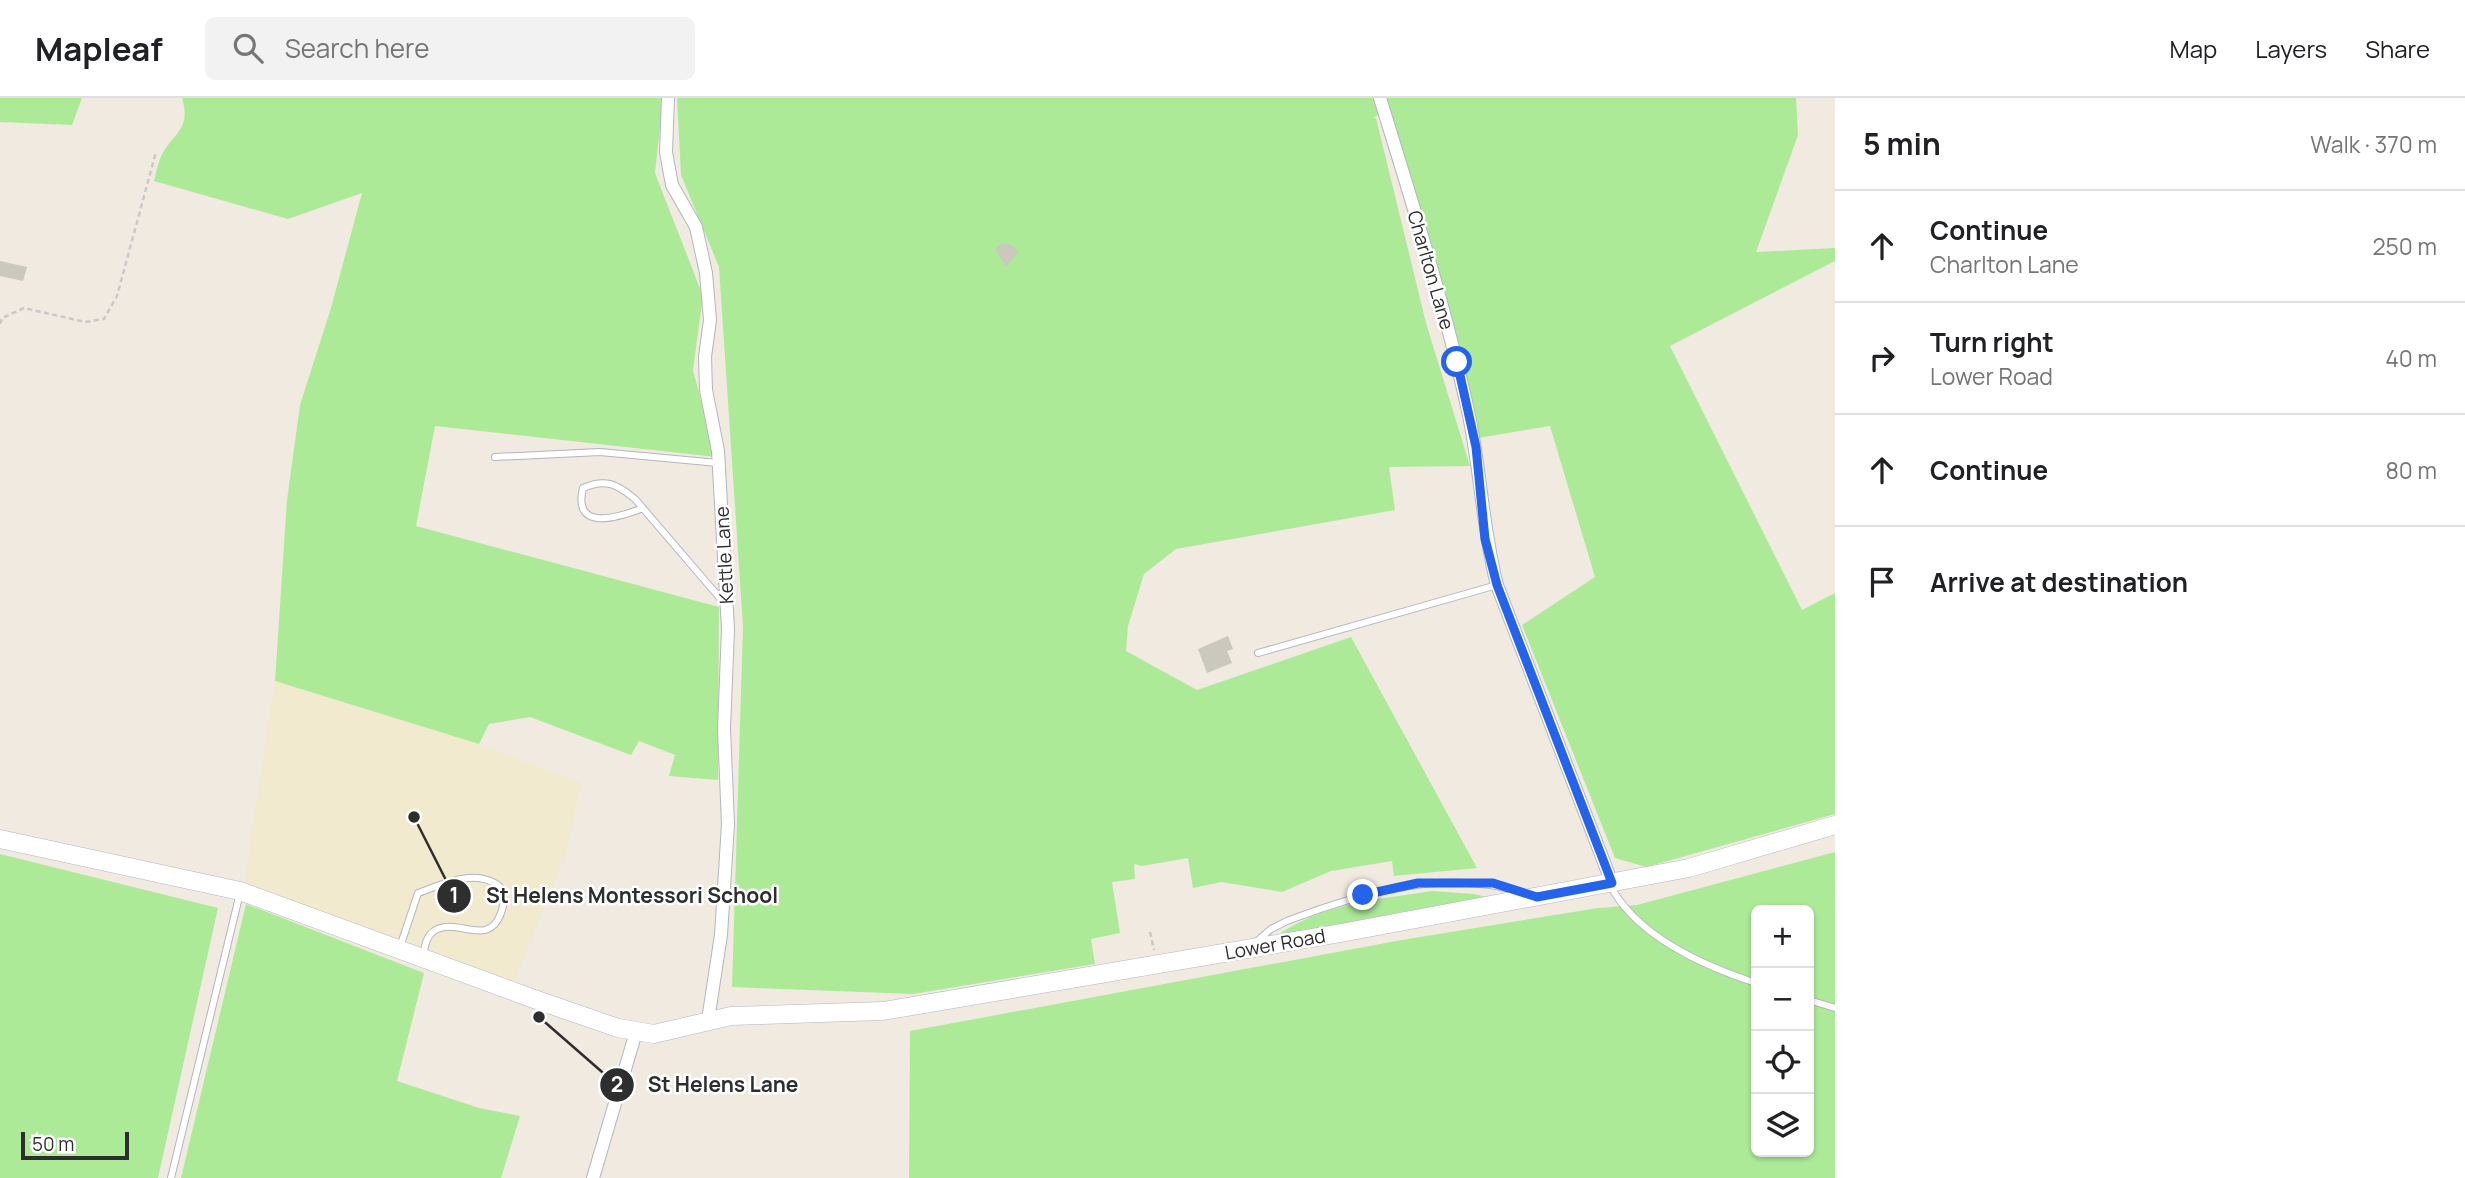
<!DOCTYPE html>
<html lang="en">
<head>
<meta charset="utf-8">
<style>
  body { margin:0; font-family:Manrope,sans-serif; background:#f2f2f2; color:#202124 }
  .controls { position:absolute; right:21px; bottom:21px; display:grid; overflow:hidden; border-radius:10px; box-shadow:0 2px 5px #0004 }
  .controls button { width:63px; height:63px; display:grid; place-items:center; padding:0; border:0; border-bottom:2px solid #e0e0e0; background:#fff; color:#202124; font:35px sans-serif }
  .scale { position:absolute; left:21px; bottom:18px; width:108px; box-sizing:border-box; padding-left:7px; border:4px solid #2e2e2e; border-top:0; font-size:19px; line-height:24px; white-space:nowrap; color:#2e2e2e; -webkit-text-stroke:5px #fff; paint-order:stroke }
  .stop { position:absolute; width:21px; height:21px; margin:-16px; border:5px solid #2563eb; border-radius:50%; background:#fff }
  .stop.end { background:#2563eb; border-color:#fff; box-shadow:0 2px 7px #0008 }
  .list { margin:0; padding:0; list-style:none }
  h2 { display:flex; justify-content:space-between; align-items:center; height:91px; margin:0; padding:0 28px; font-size:30px }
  h2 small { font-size:23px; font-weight:400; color:#757577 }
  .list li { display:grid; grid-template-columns:46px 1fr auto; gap:21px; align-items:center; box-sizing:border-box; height:112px; padding:0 28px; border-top:2px solid #e0e0e0 }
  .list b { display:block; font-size:26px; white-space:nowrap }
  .list p { margin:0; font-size:23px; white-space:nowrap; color:#757577 }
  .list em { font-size:23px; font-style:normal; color:#757577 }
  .icon { flex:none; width:38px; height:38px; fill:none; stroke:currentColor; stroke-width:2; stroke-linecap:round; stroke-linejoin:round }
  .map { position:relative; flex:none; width:1835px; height:1080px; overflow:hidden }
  header { display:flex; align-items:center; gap:42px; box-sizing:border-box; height:98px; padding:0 35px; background:#fff; border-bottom:2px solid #e0e0e0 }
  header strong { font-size:33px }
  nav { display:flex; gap:38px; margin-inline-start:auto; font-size:24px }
  .search { width:490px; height:63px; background:#f2f2f2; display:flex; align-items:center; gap:18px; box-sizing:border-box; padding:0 24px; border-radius:10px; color:#757577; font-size:26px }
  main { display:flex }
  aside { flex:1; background:#fff }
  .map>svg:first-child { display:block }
  .education { fill:#f2eace }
  .green { fill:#adea98; fill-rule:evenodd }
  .building { fill:#cbc8be }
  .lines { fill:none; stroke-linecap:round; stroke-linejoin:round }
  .service-casing { stroke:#b4b4c2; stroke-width:8 }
  .minor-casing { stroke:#b4b4c2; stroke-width:14 }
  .secondary-casing { stroke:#b4b4c2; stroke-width:19 }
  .path { stroke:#c9c9c9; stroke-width:2.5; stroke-dasharray:5 3.5; stroke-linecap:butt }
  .service { stroke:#fff; stroke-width:6 }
  .minor { stroke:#fff; stroke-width:12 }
  .secondary { stroke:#fff; stroke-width:18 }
  .route { stroke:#2563eb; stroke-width:9 }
  .labels { text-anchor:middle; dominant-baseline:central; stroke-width:5; stroke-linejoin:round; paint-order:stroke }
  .street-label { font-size:19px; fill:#2e2e2e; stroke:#fff }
  .leader { fill:none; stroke:#2e2e2e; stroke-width:2.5 }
  .callout-dot { fill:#2e2e2e; stroke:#fff; stroke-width:2.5 }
  .mark-label { font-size:21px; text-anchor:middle; font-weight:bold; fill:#fff }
  .callout-label { font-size:21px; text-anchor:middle; font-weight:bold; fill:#2e2e2e; stroke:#fff; stroke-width:5; stroke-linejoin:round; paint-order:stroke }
</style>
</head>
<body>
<header>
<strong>Mapleaf</strong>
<div class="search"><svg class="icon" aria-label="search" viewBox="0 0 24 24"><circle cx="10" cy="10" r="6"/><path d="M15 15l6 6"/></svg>Search here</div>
<nav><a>Map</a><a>Layers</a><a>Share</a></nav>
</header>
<main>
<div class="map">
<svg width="1835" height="1080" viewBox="0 0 1835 1080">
  <rect width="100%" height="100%" fill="#f0eae0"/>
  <!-- education -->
  <path class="education" d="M 275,583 L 479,646 L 581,685 L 567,753 L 513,886 L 244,786 Z"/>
  <!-- green -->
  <path class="green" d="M 0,0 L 82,0 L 72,27 L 0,24 Z
    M 182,0 L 663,0 L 655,75 L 703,198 L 693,272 L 716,359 L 435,328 L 416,428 L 719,509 L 718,682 L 669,678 L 675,657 L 639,643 L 631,657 L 530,619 L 489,626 L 479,646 L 275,583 L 287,402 L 300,307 L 331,210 L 362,95 L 288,121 L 154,83 C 156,76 157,68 160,61 C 171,35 192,34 182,0 Z
    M 677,0 L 1796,0 L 1798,37 L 1756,154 L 1835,150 L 1835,163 L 1670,248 L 1802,512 L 1835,495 L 1835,716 L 1646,769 L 1615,760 L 1522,527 L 1595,479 L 1550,328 L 1478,340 L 1390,10 L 1373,20 L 1376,20 L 1426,225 L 1470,368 L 1389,369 L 1395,412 L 1176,451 L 1144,476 L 1128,528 L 1126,553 L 1197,592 L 1351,539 L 1477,770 L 1394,778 L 1392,763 L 1331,773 L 1282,794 L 1221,784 L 1193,790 L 1188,760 L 1142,768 L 1134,766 L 1135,781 L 1112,784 L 1120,835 L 1091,841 L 1095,866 L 913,896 L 732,889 L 743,528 L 719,169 L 681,77 Z
    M 1835,754 L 1835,1080 L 909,1080 L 910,933 L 1402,842 L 1598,810 L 1637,807 ZM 1756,812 L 1809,812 L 1809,1054 L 1756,1054 Z
    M 0,756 L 218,810 L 158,1080 L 0,1080 Z
    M 1432,793 L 1474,796 L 1495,801 L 1276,838 C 1322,806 1378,801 1432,793 Z
    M 246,806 L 424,875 L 397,983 L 479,1010 L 520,1018 L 501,1080 L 181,1080 Z"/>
  <!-- building -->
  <path class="building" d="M 1001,146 L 1010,146 L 1019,153 L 1006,169 L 995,151 Z
    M 0,163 L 27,169 L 23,183 L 0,178 Z
    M 1228,538 L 1233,551 L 1227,553 L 1232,565 L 1207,575 L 1198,551 Z"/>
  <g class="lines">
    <!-- service casing -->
    <g class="service-casing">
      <path id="service" d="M 495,359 L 600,354 L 718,365
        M 643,410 C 620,419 572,435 583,390 C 605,380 617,386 635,401 L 725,506
        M 1258,555 L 1497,487
        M 1610,787 C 1637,839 1704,868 1756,885
        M 1256,844 L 1271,831 L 1287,823 C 1364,794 1444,770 1525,795
        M 400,849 L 418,795 C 443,786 475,770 499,788 C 504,797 505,805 501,815 C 488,851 457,818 434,833 C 426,838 425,849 423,857
        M 1809,902 L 1835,910
        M 171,1080 L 240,795"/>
    </g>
    <!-- minor casing -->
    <g class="minor-casing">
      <path id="minor" d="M 668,0 L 666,54 L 672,87 L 696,129 L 706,175 L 710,222 L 705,259 L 706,292 L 718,353 L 728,531 L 724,631 L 728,726 L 721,837 L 708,922
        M 1380,0 C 1412,104 1445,208 1468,313 C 1481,372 1482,429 1497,487 L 1612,785
        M 593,1080 L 636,934"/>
    </g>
    <!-- secondary casing -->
    <g class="secondary-casing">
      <path id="secondary" d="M 0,741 L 240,793 L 534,901 L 618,930 L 654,936 L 731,918 L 883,913 L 1341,835 L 1689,770 L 1835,727"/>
    </g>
    <!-- path -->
    <path class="path" d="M 0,226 L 2,220 L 24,210 L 85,224 L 104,221 L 117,198 L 156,54
      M 1150,834 L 1154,852"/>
    <!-- service -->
    <use href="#service" class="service"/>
    <!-- minor -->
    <use href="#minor" class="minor"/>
    <!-- secondary -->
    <use href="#secondary" class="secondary"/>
  </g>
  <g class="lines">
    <!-- route -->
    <path class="route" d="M 1363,797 L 1418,785 L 1493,785 L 1537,799 L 1612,785 L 1497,487 L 1485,441 L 1476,349 L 1457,264"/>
  </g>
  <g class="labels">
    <!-- street labels -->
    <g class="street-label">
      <text transform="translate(1431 172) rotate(74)">Charlton Lane</text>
      <text transform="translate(724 457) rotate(-93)">Kettle Lane</text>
      <text transform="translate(1275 846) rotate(-10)">Lower Road</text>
    </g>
  </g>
  <!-- callouts -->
  <path class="leader" d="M414 719L454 798M539 919L617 987"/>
  <g class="callout-dot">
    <circle cx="414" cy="719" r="7"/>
    <circle cx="539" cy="919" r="7"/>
    <circle cx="454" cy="798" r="18"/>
    <circle cx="617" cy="987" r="18"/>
  </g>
  <g class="mark-label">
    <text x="454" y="805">1</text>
    <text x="617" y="994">2</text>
  </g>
  <g class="callout-label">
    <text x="632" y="805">St Helens Montessori School</text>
    <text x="723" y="994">St Helens Lane</text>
  </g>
</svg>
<div class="controls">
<button>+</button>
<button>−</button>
<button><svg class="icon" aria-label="locate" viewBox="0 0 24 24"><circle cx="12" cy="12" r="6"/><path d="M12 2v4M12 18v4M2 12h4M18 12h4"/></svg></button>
<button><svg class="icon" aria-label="layers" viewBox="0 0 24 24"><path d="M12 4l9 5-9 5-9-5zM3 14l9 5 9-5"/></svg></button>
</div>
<div class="scale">50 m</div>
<div class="stop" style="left:1457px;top:264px"></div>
<div class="stop end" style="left:1363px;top:797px"></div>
</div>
<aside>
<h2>5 min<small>Walk · 370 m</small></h2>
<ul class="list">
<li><svg class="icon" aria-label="ahead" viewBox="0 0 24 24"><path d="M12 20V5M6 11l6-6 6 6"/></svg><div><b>Continue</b><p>Charlton Lane</p></div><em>250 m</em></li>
<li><svg class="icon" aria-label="right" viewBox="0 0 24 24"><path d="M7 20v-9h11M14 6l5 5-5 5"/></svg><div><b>Turn right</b><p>Lower Road</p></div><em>40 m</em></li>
<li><svg class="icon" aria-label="ahead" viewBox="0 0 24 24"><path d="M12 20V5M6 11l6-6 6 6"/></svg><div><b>Continue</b></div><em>80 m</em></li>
<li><svg class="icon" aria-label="arrive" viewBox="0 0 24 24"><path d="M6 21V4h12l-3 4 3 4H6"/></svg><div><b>Arrive at destination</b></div></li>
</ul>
</aside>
</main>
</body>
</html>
